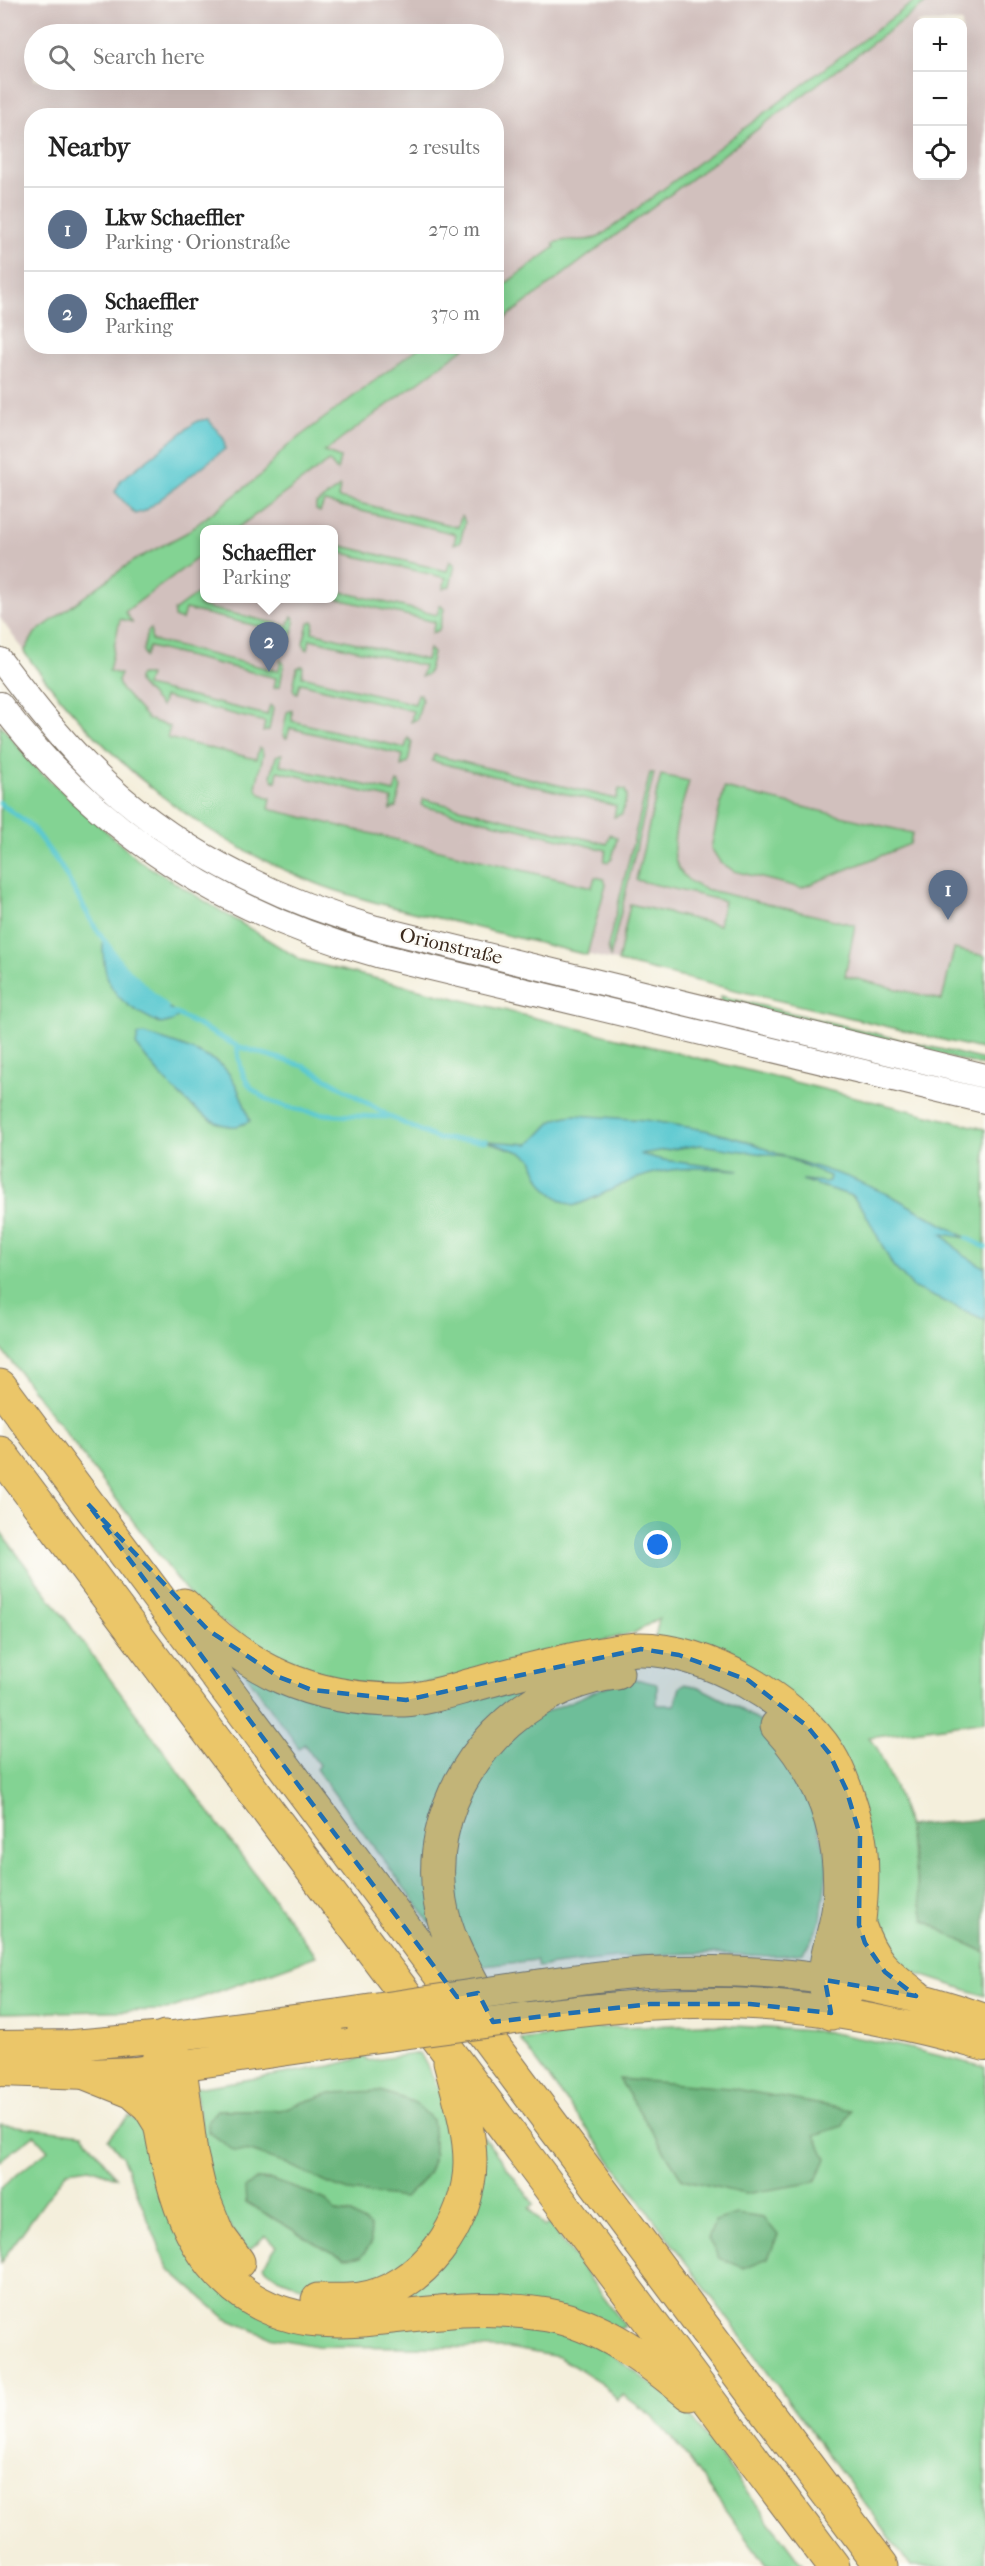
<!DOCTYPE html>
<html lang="en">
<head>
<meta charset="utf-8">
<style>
  body { margin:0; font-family:"IM FELL French Canon",serif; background:#f6f6f6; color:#222 }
  .controls { position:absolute; right:18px; top:18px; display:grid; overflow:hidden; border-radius:12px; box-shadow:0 6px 24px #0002 }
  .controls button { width:54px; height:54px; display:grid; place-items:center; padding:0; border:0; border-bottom:2px solid #e0e0e0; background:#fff; color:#222; font:30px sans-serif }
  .you { position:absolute; left:658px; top:1545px; width:21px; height:21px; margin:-15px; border:4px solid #fff; border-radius:50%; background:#1a73e8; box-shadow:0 0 0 9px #1a73e833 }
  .badge { display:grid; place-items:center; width:39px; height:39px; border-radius:50%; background:#1f6fb2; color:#fff; font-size:20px; font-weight:700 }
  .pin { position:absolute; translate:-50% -50px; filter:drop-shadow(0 2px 3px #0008) }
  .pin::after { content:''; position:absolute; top:32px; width:21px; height:18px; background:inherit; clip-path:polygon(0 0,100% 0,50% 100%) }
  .popup { position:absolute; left:200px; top:525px; width:138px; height:78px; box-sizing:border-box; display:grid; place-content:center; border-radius:12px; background:#fff; filter:drop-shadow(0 2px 4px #0005); font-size:20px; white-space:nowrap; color:#767676 }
  .popup b { font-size:22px; color:#222 }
  .popup::after { content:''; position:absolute; left:50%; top:100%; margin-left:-12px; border:12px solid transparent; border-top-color:#fff }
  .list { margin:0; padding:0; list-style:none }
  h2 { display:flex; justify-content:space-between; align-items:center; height:78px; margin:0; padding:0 24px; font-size:26px }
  h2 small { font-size:20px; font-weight:400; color:#767676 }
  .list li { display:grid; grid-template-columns:39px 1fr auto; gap:18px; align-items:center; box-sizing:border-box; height:84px; padding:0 24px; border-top:2px solid #e0e0e0 }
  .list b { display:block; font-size:22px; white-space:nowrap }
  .list p { margin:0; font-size:20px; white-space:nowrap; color:#767676 }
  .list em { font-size:20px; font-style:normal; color:#767676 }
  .icon { flex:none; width:33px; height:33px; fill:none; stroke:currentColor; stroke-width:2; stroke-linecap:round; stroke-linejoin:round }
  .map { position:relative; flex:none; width:985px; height:2566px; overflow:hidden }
  .search { position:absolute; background:#fff; box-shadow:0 6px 24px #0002; left:24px; top:24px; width:480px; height:66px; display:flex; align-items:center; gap:15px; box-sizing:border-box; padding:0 21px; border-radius:33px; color:#767676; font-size:22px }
  .panel { position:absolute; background:#fff; box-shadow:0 6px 24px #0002; left:24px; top:108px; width:480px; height:246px; border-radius:24px }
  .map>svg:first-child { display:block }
  .industrial { fill:#d1c0bd; fill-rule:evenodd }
  .green { fill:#83d393; stroke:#5f7e58; stroke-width:1.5; fill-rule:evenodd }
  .forest { fill:#6ab57d; stroke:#52704e; stroke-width:1.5 }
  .water { fill:#5cc9d0; stroke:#4c7a77; stroke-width:1.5 }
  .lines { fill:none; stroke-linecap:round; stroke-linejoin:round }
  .stream { stroke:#5cc9d0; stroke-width:5 }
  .minor-casing { stroke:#7c6f60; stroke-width:26 }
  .major-casing { stroke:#7c6f60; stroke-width:32 }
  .highway-casing { stroke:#7c6f60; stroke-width:35 }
  .minor { stroke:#fff; stroke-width:24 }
  .major { stroke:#ebc669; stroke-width:30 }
  .highway { stroke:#ebc669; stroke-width:33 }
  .major-bridge-casing { stroke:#7c6f60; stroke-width:32; stroke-linecap:butt }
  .major-bridge { stroke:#ebc669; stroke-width:30 }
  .marked { fill:#1f6fb2; fill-opacity:0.2; stroke:#1f6fb2; stroke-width:4.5; stroke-dasharray:12 8; stroke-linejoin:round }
  .labels { text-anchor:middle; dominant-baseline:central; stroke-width:5; stroke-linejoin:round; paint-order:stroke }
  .street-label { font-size:20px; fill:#3b2a1e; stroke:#fdfcf7 }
</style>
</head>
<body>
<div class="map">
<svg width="985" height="2566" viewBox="0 0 985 2566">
  <rect width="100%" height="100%" fill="#fdfcf7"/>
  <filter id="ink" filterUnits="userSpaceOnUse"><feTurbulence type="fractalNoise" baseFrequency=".0167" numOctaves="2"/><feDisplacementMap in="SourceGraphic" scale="12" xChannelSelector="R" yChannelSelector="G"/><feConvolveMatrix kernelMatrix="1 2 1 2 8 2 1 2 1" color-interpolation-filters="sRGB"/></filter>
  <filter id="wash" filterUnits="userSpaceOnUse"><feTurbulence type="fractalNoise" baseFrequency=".008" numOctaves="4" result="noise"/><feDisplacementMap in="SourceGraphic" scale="24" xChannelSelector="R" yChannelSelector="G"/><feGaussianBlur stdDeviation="1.35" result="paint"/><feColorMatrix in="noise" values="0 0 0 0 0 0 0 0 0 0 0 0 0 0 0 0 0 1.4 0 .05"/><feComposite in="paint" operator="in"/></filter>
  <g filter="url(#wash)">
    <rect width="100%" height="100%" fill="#f4efdc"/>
    <!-- industrial -->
    <path class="industrial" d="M 0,0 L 985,0 L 985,1050 L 398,909 L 326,887 L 256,857 L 214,833 L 136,777 L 77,718 L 50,687 L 0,618 ZM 918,22 L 962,22 L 962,176 L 918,176 ZM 34,34 L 494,34 L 494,80 L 34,80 ZM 32,116 L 496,116 L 496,346 L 32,346 ZM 204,530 L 334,530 L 334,598 L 204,598 Z"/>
    <!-- green -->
    <path class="green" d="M 916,0 L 930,0 L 497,324 L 497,290 L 555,247 L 553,244 C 567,236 584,244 599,237 Z
      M 421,346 L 466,347 L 324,452 L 340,458 L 337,471 L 329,461 L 236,529 L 204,530 L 204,553 L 125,612 L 132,622 L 120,619 L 109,671 L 120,674 L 118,682 L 121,689 L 148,719 L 170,727 L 167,738 L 256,759 L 259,748 L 262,749 L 263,755 L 256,787 L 260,794 L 271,798 L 269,809 L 592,887 L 595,877 L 604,879 L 606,884 L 587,955 C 539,943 490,931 442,919 C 402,910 362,900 323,886 C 198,839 103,759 24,652 L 35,633 L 133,561 L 186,533 L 261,475 L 284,449 L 299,437 Z
      M 340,487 L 338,498 L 458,527 L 461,516 L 463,517 L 465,523 L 460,542 L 454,544 L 456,534 L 324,502 L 320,512 L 316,510 L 316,504 Z
      M 334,544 L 447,571 L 450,561 L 455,565 L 450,586 L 443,589 L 446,578 L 334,551 Z
      M 334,590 L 437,615 L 440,605 L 444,609 L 439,630 L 432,633 L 435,622 L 334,598 Z
      M 197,594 L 202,595 L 199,606 L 288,626 L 292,616 L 293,617 L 295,622 L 291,641 L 285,644 L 287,633 L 185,609 L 182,620 L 174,617 L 174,611 Z
      M 312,621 L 314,622 L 312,632 L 426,660 L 429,649 L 433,653 L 428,674 L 421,677 L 424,666 L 310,639 L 308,650 L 306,649 L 303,643 L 308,624 Z
      M 151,629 L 151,640 L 278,671 L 281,660 L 284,664 L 280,686 L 274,688 L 276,678 L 149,647 L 145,657 L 143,651 L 147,632 Z
      M 301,666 L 303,666 L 302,676 L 415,704 L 418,694 L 420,694 L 422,700 L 417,719 L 411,722 L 413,711 L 300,683 L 297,694 L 295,693 L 293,688 L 297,668 Z
      M 141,675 L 149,675 L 146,686 L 267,715 L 270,705 L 273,708 L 269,730 L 263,732 L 265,722 L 164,697 L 161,707 L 138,682 L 138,677 Z
      M 292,710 L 292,721 L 405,748 L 408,738 L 412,742 L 408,763 L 401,766 L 403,755 L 290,728 L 287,738 L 285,738 L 283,732 L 287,712 Z
      M 0,724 L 34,766 L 138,860 L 301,960 L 985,1129 L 985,1721 L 869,1737 L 876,1746 L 897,1792 L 906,1819 L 915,1868 L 955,1938 L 985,1952 L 985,1996 L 905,1970 L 884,1957 L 816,1729 L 654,1643 L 659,1618 L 634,1633 L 409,1688 L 306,1679 L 197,1605 L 0,1347 Z
      M 281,754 L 282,754 L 280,765 L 394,792 L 397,782 L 399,783 L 401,788 L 396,807 L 390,810 L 392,799 L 278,771 L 276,782 L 274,781 L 271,776 L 276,756 Z
      M 434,755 L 616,799 L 619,789 L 625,790 L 627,796 L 622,814 L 614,817 L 616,806 L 432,761 Z
      M 650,773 L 654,773 L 610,958 L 608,946 Z
      M 661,775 L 689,781 C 679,820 654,871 705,889 L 855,925 L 845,976 L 942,1000 L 954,949 L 985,956 L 985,1050 L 618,962 L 630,904 L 719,925 L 724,901 L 636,880 Z
      M 724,788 L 912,833 L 910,844 L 801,888 L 734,871 L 720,862 L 711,848 Z
      M 423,799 L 607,844 L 610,834 L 617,838 L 612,859 L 608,862 L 604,861 L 606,850 L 422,806 Z
      M 401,947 L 985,1087 L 985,1094 L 399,952 Z
      M 721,996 L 985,1060 L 985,1066 L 720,1002 Z
      M 0,1530 L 0,1531 L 316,1956 L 167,2010 L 0,2013 Z
      M 233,1656 L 302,1692 L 553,1672 L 492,1724 L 431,1924 L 316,1769 L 319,1765 L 304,1744 L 299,1748 Z
      M 640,1680 L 657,1684 L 657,1705 L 675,1705 L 680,1687 L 684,1684 L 699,1687 L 739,1708 L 768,1727 L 807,1787 L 828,1861 L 821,1919 L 810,1942 L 802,1953 C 769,1959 734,1953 700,1953 C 646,1954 592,1960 538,1967 L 536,1960 L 476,1967 L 458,1940 L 445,1849 L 508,1728 L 619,1681 Z
      M 706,2024 L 828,2032 L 904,2047 L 985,2067 L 985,2566 L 911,2566 L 521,2040 L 562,2034 L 563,2029 Z
      M 420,2053 L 445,2100 L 463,2164 L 436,2239 L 380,2280 L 321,2290 L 301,2287 L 278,2278 L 266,2269 L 264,2265 L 277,2245 L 265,2236 L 250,2249 L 245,2249 L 213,2202 L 195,2088 L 331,2066 L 365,2057 L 367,2061 ZM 331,2093 L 285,2163 L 254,2152 L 234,2150 L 209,2132 L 217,2110 L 281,2110 ZM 256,2179 L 271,2180 L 312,2194 L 326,2200 L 336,2212 L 351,2214 L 361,2257 L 344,2257 L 322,2247 L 246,2202 Z
      M 129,2116 L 144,2125 L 241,2300 L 401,2321 L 575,2328 L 683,2407 L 803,2566 L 766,2566 L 685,2454 L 652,2416 L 623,2395 L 617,2400 L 600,2382 L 559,2357 L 509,2348 L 317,2346 L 269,2337 L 225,2318 L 168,2268 L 122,2156 L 108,2139 Z
      M 0,2124 L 83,2134 L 116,2177 L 90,2168 L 67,2171 L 0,2263 L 0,2188 L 48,2150 L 34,2135 L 0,2161 Z
      M 484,2137 L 534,2204 L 529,2208 L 544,2227 L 549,2223 L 625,2326 L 620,2329 L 358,2307 L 402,2289 Z"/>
    <!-- forest -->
    <path class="forest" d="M 985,1819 L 985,1952 L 955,1938 L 924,1920 L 907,1826 Z
      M 619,2079 L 730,2088 L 851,2110 L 843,2126 L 815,2135 L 826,2159 L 815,2182 L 745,2194 L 682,2179 Z
      M 380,2091 L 414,2102 L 432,2119 C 436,2160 437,2171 404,2198 L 349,2191 L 331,2185 L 285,2163 L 254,2152 L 234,2151 L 208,2131 L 208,2120 L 217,2110 L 280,2110 L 331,2093 Z
      M 256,2179 L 271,2180 L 312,2194 L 326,2200 L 336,2212 L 351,2214 L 371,2227 L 371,2244 L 361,2257 L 344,2258 L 322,2247 L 246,2202 L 245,2188 Z
      M 736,2214 L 764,2218 L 778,2235 L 768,2258 L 744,2268 L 719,2258 L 708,2239 L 715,2221 Z"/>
    <!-- water -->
    <path class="water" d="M 208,419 L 224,439 L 225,449 L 145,511 L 135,514 L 115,492 L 121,480 L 197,421 Z
      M 103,938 C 123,967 149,997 180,1015 L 173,1021 L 161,1024 C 117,1003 101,988 103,938 Z
      M 144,1034 C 166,1040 211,1054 226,1070 C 238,1084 244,1104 250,1121 C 246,1123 241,1125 237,1126 C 204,1131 154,1069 136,1045 L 138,1035 Z
      M 575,1115 L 646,1120 L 705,1130 L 750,1142 L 785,1157 L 848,1177 L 892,1196 L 967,1238 L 942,1234 L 963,1255 L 985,1268 L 985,1320 L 914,1288 L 893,1266 L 863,1209 L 852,1196 L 802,1180 L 825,1182 L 829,1181 L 830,1176 L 785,1157 L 700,1145 L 640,1154 L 663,1160 L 740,1170 C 709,1168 681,1166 651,1174 C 623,1181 600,1198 573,1206 C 548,1195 540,1184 532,1159 L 523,1153 L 486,1141 L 529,1144 C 550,1128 545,1118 575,1115 Z"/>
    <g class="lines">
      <!-- stream -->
      <path class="stream" d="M 0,803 L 30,825 L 60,865 L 95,927 L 121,964 L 167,1008
        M 175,1013 L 237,1046 L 304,1066 L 336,1084 L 390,1117 L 438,1139 L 486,1141
        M 237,1046 C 239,1058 240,1071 247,1082 C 269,1117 351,1116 388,1117
        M 967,1238 L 985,1247"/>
    </g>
  </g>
  <g filter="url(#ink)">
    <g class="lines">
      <!-- minor casing -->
      <g class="minor-casing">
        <path id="minor" d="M 0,660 C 29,698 57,735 91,769 C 169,847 271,898 376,928 L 985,1076
          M 0,704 C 96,831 224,913 377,955 L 985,1101"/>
      </g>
      <!-- major casing -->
      <g class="major-casing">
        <path id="major" d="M 536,1985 C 574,1980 611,1974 649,1972 C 763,1966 878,1980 985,2019
          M 552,2014 C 619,2006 685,2000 752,2004 C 828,2008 913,2025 985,2046
          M 0,2046 L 73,2045 L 165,2037 L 340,2014
          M 0,2071 L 88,2074 L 136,2072 L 357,2040"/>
      </g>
      <!-- highway casing -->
      <g class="highway-casing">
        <path id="highway" d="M 0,1386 L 882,2566
          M 0,1453 L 833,2566
          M 184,1605 C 247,1671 311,1701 404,1700 C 427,1699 453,1690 476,1684 C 517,1673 559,1661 601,1654 C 614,1652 628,1649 640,1649 C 705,1649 795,1700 829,1754 C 842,1775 849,1799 856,1823 C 867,1862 860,1915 855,1955 C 854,1964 855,1977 851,1985 C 846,1995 837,2004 831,2013
          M 777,1726 C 823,1776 844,1836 839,1904 C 837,1928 824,1958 825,1981 C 826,1992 829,2003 831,2013
          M 859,1925 C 872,1963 886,1973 916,1996
          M 487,2010 C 468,1974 446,1941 440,1901 C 425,1810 482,1722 564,1687 C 581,1680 599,1674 617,1673
          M 165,2037 C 162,2048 157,2060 156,2072 C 156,2111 165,2155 176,2192 C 187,2229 205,2262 235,2287 C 298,2338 367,2318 440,2312 C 475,2308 512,2309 548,2315 C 601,2325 649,2360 689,2394
          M 165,2037 L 180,2067 L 191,2154 L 199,2188 L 218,2235 L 238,2262
          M 88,2074 L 133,2092 L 149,2106 L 162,2127
          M 318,2300 C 332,2300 346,2301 360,2299 C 422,2290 470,2223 470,2162 C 470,2129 458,2094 450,2062"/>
      </g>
      <!-- minor -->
      <use href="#minor" class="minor"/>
      <!-- major -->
      <use href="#major" class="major"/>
      <!-- highway -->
      <use href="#highway" class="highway"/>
      <!-- major-bridge casing -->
      <g class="major-bridge-casing">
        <path id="major-bridge" d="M 340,2014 L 536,1985
          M 357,2040 L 552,2014"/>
      </g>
      <!-- major-bridge -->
      <use href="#major-bridge" class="major-bridge"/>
    </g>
  </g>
  <!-- marked area -->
  <path class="marked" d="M 88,1504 L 208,1630 L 279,1677 L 312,1690 L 406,1700 L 641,1649 L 679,1655 L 748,1680 L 807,1726 L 829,1753 L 846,1789 L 860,1835 L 859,1925 L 865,1943 L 885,1972 L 916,1996 L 825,1980 L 831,2013 L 750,2004 L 650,2004 L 493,2022 L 478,1993 L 457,1997 Z"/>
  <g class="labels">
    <!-- street labels -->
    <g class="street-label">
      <text transform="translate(451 946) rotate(13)">Orionstraße</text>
    </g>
  </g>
</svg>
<div class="controls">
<button>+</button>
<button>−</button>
<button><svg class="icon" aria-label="locate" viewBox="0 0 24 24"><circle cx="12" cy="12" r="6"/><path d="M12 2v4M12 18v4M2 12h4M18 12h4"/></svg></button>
</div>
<div class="you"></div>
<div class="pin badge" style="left:948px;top:920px;background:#5c6f8a">1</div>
<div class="pin badge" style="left:269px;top:672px;background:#5c6f8a">2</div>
<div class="popup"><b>Schaeffler</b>Parking</div>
<div class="search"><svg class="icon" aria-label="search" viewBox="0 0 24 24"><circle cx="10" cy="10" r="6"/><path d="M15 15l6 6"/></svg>Search here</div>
<section class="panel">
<h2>Nearby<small>2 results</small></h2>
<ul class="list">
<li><span class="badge" style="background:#5c6f8a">1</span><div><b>Lkw Schaeffler</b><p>Parking · Orionstraße</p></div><em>270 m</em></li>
<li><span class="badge" style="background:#5c6f8a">2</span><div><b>Schaeffler</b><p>Parking</p></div><em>370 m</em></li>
</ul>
</section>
</div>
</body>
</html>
